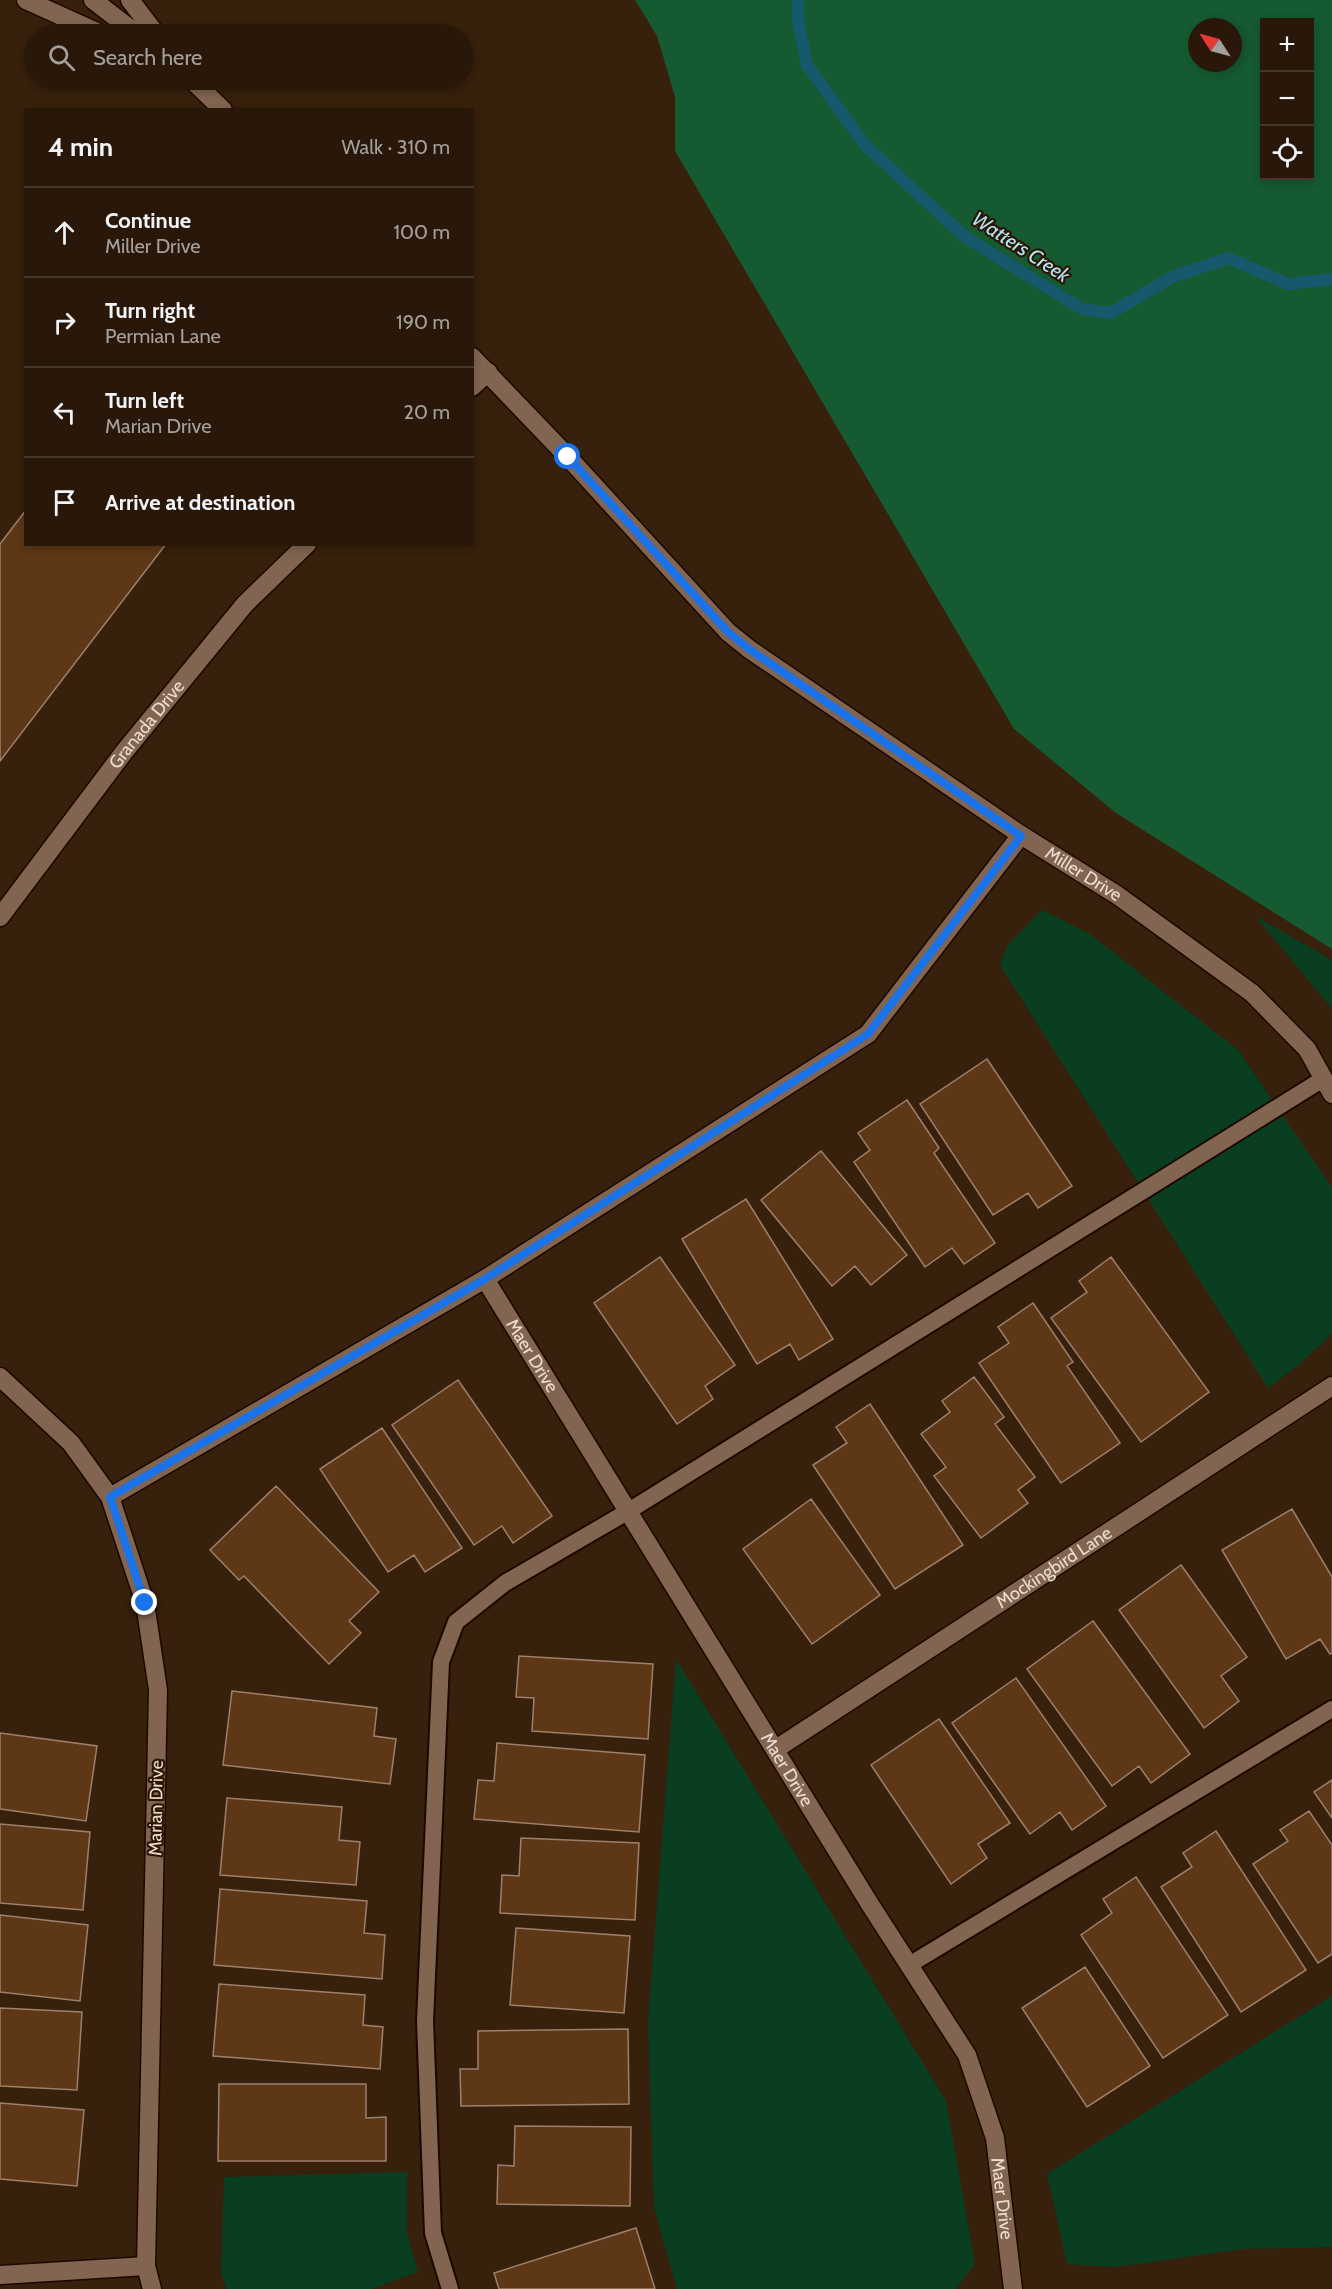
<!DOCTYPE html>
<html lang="en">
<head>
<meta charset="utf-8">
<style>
  body { margin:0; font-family:Cabin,sans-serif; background:#312112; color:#f1f3f6 }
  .controls { position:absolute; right:18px; top:18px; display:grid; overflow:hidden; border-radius:0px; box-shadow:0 3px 9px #0003 }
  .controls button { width:54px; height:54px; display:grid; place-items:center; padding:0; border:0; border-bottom:2px solid #45372a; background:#291809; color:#f1f3f6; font:30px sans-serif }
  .compass { position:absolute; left:1188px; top:18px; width:54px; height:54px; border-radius:50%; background:#291809; box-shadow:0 3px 9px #0003; rotate:306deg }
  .stop { position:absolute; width:18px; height:18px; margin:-14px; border:4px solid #1a73e8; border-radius:50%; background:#fff }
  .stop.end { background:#1a73e8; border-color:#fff; box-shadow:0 2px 6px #0008 }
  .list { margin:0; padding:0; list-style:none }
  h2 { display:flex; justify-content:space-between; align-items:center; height:78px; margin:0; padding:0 24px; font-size:26px }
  h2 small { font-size:20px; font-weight:400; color:#a5a09c }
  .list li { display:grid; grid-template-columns:39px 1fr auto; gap:18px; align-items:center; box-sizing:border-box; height:90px; padding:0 24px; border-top:2px solid #45372a }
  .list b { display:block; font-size:22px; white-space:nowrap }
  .list p { margin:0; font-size:20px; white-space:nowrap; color:#a5a09c }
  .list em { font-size:20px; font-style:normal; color:#a5a09c }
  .icon { flex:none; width:33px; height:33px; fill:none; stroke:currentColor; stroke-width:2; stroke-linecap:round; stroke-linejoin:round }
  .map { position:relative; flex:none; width:1332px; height:2289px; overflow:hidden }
  .search { position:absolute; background:#291809; box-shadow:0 3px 9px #0003; left:24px; top:24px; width:450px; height:66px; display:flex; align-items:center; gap:15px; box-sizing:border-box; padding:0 21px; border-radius:33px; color:#a5a09c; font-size:22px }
  .panel { position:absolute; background:#291809; box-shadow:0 3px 9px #0003; left:24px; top:108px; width:450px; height:438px; border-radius:0px }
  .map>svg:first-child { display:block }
  .green { fill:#0a3e20 }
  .forest { fill:#155a31; fill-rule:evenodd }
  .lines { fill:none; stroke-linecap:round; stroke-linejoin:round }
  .stream { stroke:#16596d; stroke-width:12 }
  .building { fill:#5d3716; stroke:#9d806b; stroke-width:1.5 }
  .service-casing { stroke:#1d0800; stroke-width:20 }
  .minor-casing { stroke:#1d0800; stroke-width:21 }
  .tertiary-casing { stroke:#1d0800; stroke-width:21 }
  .service { stroke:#816551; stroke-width:16 }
  .minor { stroke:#816551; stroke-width:18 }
  .tertiary { stroke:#816551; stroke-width:18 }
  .route { stroke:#1a73e8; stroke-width:8 }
  .labels { text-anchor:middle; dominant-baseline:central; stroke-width:4.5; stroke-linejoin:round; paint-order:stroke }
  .street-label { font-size:18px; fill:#ecdcd1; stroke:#2c1604 }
  .water-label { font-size:20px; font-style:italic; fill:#b1e5f9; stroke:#2c1604 }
</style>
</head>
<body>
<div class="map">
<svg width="1332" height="2289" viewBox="0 0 1332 2289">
  <rect width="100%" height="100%" fill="#37200c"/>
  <!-- green -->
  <path class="green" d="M 1042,910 L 1090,934 L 1239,1051 L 1332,1188 L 1332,1334 L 1296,1367 L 1268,1388 L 1000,965 L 1007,946 Z
    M 1255,916 L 1332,960 L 1332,1009 Z
    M 676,1659 L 946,2101 L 975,2264 L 956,2289 L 677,2289 L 654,2207 L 648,2022 Z
    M 1332,1996 L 1332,2247 L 1243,2249 L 1115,2267 L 1067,2264 L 1047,2174 Z
    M 407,2172 L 407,2234 L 418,2272 L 371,2289 L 227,2289 L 221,2274 L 224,2177 Z"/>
  <!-- forest -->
  <path class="forest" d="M 635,0 L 1332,0 L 1332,949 L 1116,813 L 1014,729 L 675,151 L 675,97 L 657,36 ZM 1264,22 L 1310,22 L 1310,176 L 1264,176 ZM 1197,27 L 1233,27 L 1233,63 L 1197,63 Z"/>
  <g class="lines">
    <!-- stream -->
    <path class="stream" d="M 798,0 L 798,20 L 807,65 L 865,145 L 965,237 L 1082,309 L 1111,313 L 1172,277 L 1228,258 L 1288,284 L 1332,279"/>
  </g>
  <!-- building -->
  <path class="building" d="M 26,510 L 26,544 L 166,544 L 0,761 L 0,544 Z
    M 987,1059 L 1072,1186 L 1038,1208 L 1028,1193 L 993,1215 L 920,1104 Z
    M 907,1100 L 939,1148 L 934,1153 L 995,1243 L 964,1264 L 952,1248 L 925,1267 L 854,1162 L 870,1150 L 858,1133 Z
    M 821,1151 L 907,1255 L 871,1285 L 855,1266 L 832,1286 L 761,1200 Z
    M 746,1199 L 833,1339 L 799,1360 L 790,1344 L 757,1364 L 682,1239 Z
    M 660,1257 L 735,1365 L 705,1386 L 713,1399 L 677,1424 L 594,1303 Z
    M 1111,1257 L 1209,1392 L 1141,1442 L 1051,1318 L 1087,1292 L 1079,1281 Z
    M 1033,1303 L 1073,1362 L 1067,1366 L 1120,1443 L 1061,1483 L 979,1363 L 1009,1343 L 998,1327 Z
    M 974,1377 L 1004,1417 L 995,1424 L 1035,1477 L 1018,1490 L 1028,1503 L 981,1538 L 934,1476 L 946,1467 L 921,1434 L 950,1412 L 942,1401 Z
    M 458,1380 L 552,1516 L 513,1543 L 502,1526 L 474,1545 L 392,1425 Z
    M 870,1404 L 963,1545 L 895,1589 L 813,1465 L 847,1443 L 836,1427 Z
    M 382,1428 L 462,1548 L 425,1572 L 414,1555 L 388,1572 L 320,1469 Z
    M 276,1486 L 379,1592 L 349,1621 L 361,1633 L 329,1664 L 244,1576 L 239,1580 L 210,1550 Z
    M 811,1499 L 880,1595 L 812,1644 L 743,1549 Z
    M 1292,1509 L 1332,1577 L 1332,1653 L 1330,1654 L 1320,1639 L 1286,1659 L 1222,1550 Z
    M 1181,1565 L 1247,1657 L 1221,1676 L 1239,1701 L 1204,1728 L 1119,1610 Z
    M 1093,1621 L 1190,1754 L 1151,1783 L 1139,1766 L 1112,1786 L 1027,1669 Z
    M 519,1656 L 653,1664 L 648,1739 L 532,1731 L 534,1698 L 516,1697 Z
    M 1016,1678 L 1106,1806 L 1072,1830 L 1060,1812 L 1030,1834 L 952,1723 Z
    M 232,1691 L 377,1708 L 374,1736 L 396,1739 L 390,1784 L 223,1765 Z
    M 939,1719 L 1010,1823 L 978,1844 L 987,1858 L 951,1884 L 871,1765 Z
    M 0,1733 L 97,1746 L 86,1821 L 0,1809 Z
    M 497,1743 L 645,1755 L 639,1832 L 474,1819 L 478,1780 L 494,1781 Z
    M 1332,1780 L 1332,1818 L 1314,1792 Z
    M 227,1798 L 342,1807 L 339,1840 L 360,1842 L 356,1885 L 220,1875 Z
    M 1309,1811 L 1332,1845 L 1332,1954 L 1318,1963 L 1253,1864 L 1288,1841 L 1280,1830 Z
    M 0,1824 L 90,1832 L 83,1910 L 0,1903 Z
    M 1216,1831 L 1306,1970 L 1241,2012 L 1161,1887 L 1192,1867 L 1183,1853 Z
    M 521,1838 L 639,1843 L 635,1920 L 500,1913 L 502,1875 L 519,1876 Z
    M 1136,1877 L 1228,2015 L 1163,2058 L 1081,1935 L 1112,1913 L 1103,1899 Z
    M 220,1889 L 367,1901 L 364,1933 L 385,1935 L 382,1979 L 214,1965 Z
    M 0,1915 L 88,1925 L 80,2001 L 0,1992 Z
    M 516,1928 L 630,1936 L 624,2013 L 510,2005 Z
    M 1085,1967 L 1150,2066 L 1087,2107 L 1022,2008 Z
    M 219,1984 L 365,1995 L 363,2025 L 383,2027 L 380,2069 L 213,2056 Z
    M 0,2008 L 82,2012 L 77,2090 L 0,2086 Z
    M 628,2029 L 629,2104 L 461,2106 L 460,2069 L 478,2069 L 478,2031 Z
    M 219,2084 L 366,2084 L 366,2118 L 386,2117 L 386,2161 L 218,2161 Z
    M 0,2103 L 84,2110 L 77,2186 L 0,2179 Z
    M 515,2126 L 631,2127 L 630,2206 L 497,2204 L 498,2165 L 514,2166 Z
    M 636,2228 L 655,2289 L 499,2289 L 494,2273 Z"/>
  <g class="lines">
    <!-- service casing -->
    <g class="service-casing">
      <path id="service" d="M 909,1965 L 1332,1709
        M 450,2289 L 433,2233 L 425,2021 L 441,1662 L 456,1622 L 505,1583 L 627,1512 L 1323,1079"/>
    </g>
    <!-- minor casing -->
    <g class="minor-casing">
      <g id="minor">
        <path d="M 93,0 L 137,34"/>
        <path d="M 130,0 L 156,34"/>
        <path d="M 192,80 L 223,110"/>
        <path id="s1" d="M 472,357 L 568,457 L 728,632 L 749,649 L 1021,835 L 1117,895 L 1252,993 L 1307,1049 L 1332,1094"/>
        <path d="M 472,387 L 488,372"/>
        <path id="s2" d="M 0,917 L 124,752 L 245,604 L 307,544"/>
        <path id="s3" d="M 485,1279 L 871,1906 L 967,2055 L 995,2138 L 1013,2289"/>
        <path d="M 0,1377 L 71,1443 L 110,1497 L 145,1603 L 158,1690 L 146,2266 L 152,2289"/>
        <path d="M 110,1497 L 485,1279 L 868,1034 L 1021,835"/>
        <path id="s4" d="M 776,1749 L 1332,1386"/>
        <path d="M 0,2275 L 146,2266"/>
      </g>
    </g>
    <!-- tertiary casing -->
    <g class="tertiary-casing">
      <path id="tertiary" d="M 26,0 L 101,34"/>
    </g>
    <!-- service -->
    <use href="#service" class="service"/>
    <!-- minor -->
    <use href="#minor" class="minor"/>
    <!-- tertiary -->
    <use href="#tertiary" class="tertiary"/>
  </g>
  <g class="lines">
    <!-- route -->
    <path class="route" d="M 145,1603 L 110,1497 L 485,1279 L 868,1034 L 1021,836 L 749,649 L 728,632 L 568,457"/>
  </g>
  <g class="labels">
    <!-- street labels -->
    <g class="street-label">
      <text stroke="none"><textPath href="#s2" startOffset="242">Granada Drive</textPath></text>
      <text stroke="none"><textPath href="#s1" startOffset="806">Miller Drive</textPath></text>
      <text stroke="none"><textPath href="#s3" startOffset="90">Maer Drive</textPath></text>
      <text stroke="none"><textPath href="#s4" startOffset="332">Mockingbird Lane</textPath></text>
      <text stroke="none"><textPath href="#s3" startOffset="576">Maer Drive</textPath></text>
      <text transform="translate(156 1808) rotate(-89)">Marian Drive</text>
      <text stroke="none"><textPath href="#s3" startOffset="1062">Maer Drive</textPath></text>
    </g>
    <!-- water labels -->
    <g class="water-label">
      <text transform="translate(1021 247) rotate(33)">Watters Creek</text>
    </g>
  </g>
</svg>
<div class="controls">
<button>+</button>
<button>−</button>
<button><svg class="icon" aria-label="locate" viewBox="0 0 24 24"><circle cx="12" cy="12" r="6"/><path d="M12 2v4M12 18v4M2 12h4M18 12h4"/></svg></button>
</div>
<svg class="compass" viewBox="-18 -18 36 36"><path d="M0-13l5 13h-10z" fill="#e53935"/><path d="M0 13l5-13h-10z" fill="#a5a09c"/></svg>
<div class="stop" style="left:568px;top:457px"></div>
<div class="stop end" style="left:145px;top:1603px"></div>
<div class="search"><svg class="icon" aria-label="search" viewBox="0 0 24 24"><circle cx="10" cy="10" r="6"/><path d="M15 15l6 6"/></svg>Search here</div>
<section class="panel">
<h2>4 min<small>Walk · 310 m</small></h2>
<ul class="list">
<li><svg class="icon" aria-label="ahead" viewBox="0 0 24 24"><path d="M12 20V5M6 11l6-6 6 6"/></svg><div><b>Continue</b><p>Miller Drive</p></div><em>100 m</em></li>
<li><svg class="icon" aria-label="right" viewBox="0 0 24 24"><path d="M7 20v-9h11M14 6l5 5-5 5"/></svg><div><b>Turn right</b><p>Permian Lane</p></div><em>190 m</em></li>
<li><svg class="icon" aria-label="left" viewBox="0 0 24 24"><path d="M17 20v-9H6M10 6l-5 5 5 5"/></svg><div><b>Turn left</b><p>Marian Drive</p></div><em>20 m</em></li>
<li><svg class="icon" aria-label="arrive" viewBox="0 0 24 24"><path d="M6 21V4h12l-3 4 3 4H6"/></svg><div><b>Arrive at destination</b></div></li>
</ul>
</section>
</div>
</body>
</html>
